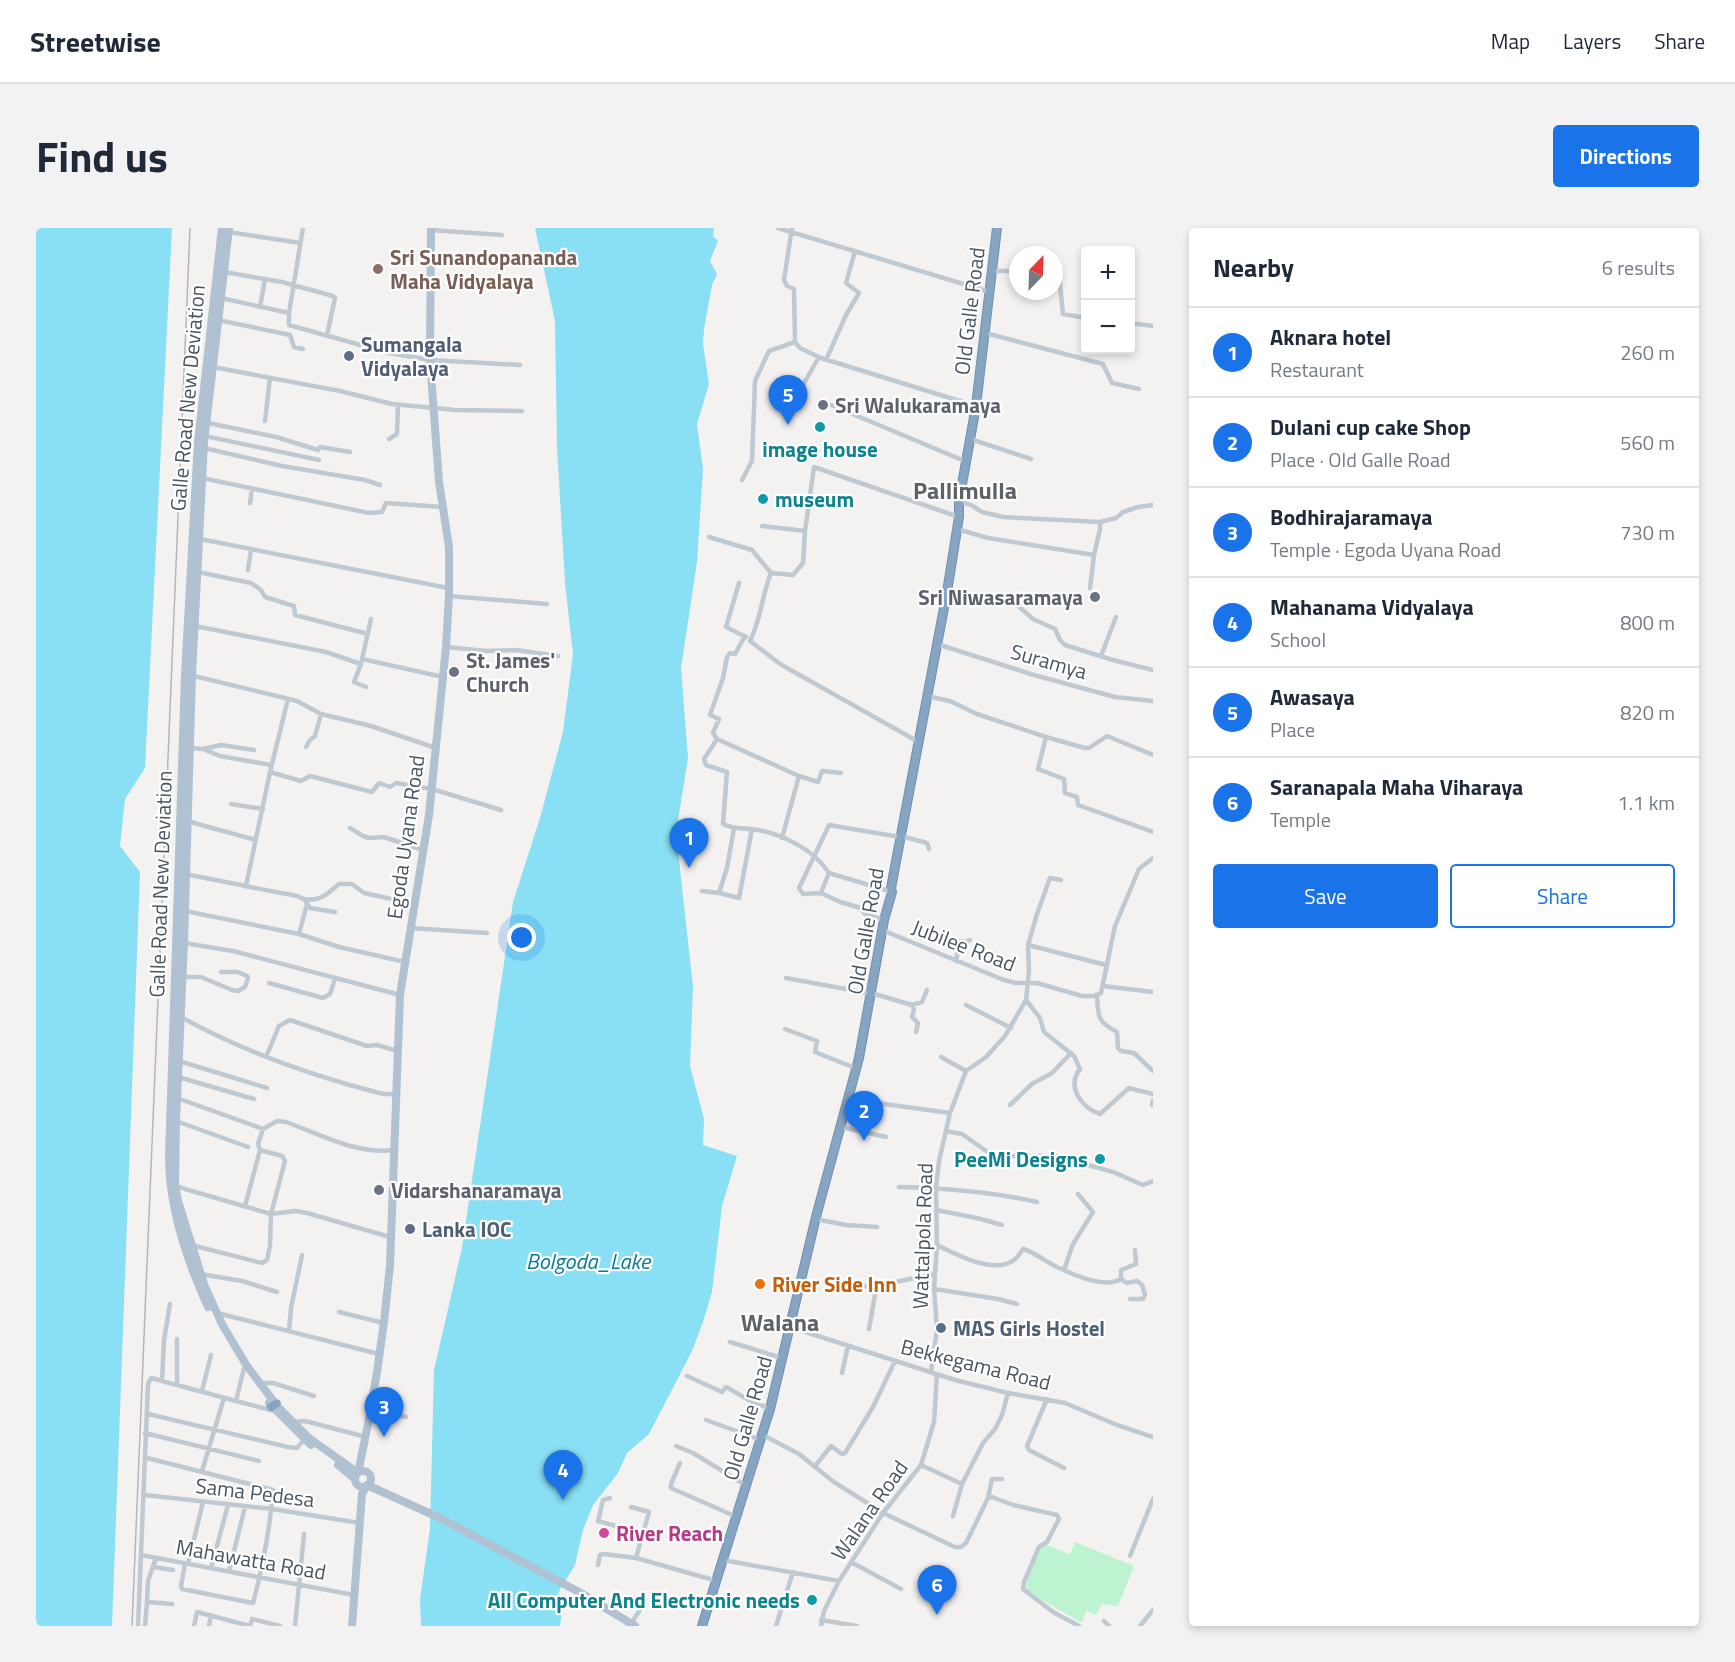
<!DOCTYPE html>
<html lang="en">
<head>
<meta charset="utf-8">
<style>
  body { margin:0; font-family:"Titillium Web",sans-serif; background:#f2f2f3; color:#1f2937 }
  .controls { position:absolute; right:18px; top:18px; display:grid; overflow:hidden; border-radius:6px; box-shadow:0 3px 9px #0003 }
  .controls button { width:54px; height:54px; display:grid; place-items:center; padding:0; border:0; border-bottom:2px solid #e0e1e3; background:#fff; color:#1f2937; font:30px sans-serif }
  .compass { position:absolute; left:973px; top:18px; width:54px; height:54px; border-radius:50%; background:#fff; box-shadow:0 3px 9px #0003; rotate:23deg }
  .you { position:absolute; left:486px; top:710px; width:21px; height:21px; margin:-15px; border:4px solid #fff; border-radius:50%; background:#1a73e8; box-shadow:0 0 0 9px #1a73e833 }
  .badge { display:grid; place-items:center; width:39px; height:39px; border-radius:50%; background:#1a73e8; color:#fff; font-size:20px; font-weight:700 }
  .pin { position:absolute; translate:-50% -50px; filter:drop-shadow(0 2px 3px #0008) }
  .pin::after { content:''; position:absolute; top:32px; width:21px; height:18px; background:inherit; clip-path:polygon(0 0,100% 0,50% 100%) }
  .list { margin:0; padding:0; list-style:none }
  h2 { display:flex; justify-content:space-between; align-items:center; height:78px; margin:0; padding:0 24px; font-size:26px }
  h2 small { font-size:20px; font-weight:400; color:#747a83 }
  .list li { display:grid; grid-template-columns:39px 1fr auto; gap:18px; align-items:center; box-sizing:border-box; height:90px; padding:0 24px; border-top:2px solid #e0e1e3 }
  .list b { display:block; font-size:22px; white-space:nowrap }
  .list p { margin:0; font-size:20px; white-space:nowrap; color:#747a83 }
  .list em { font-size:20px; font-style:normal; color:#747a83 }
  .actions { display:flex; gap:12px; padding:18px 24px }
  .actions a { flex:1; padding:14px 0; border:2px solid #1a73e8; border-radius:6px; text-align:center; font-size:21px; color:#1a73e8 }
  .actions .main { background:#1a73e8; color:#fff }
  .map { position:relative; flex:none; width:1117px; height:1398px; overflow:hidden; border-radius:6px }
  header { display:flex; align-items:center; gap:36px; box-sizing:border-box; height:84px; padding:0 30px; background:#fff; border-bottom:2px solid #e0e1e3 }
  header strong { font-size:28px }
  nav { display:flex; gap:33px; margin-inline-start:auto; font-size:21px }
  .intro { display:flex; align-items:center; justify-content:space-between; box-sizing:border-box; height:144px; padding:0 36px }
  h1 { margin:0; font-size:42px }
  .button { padding:15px 27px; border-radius:6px; background:#1a73e8; color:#fff; font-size:21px; font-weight:700 }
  main { display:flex; gap:36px; padding:0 36px }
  aside { flex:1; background:#fff; border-radius:6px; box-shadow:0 3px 9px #0003 }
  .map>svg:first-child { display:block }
  .green { fill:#bef3d2 }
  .water { fill:#89dff3 }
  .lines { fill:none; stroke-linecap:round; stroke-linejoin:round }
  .highway-casing { stroke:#7190af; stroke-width:10 }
  .street { stroke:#bec9d2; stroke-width:4.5 }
  .primary { stroke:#b0c1d1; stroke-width:8 }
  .highway { stroke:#86a5c3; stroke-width:8 }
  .rail { stroke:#b3b7bc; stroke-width:1.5 }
  .education-dot { fill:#8d6e63; stroke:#fff; stroke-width:2 }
  .service-dot { fill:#5c6f8a; stroke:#fff; stroke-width:2 }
  .worship-dot { fill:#6b7280; stroke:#fff; stroke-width:2 }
  .culture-dot { fill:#0f9aa8; stroke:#fff; stroke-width:2 }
  .food-dot { fill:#e8710a; stroke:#fff; stroke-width:2 }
  .hotel-dot { fill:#d1479c; stroke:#fff; stroke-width:2 }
  .labels { text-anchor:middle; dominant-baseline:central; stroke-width:4.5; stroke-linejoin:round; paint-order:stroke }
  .education-label { font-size:21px; font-weight:bold; fill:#785e54; stroke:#fff; text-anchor:start }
  .street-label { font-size:21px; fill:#485561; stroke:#fff }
  .service-label { font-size:21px; font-weight:bold; fill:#4e5e75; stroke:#fff; text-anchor:start }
  .worship-label { font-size:21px; font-weight:bold; fill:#5b616d; stroke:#fff; text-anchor:start }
  .culture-label { font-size:21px; font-weight:bold; fill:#0d838f; stroke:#fff; text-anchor:end }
  .food-label { font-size:21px; font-weight:bold; fill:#c56008; stroke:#fff; text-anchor:start }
  .hotel-label { font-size:21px; font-weight:bold; fill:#b23c85; stroke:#fff; text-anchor:start }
  .water-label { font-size:22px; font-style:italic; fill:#057b97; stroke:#fff }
  .quarter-label { font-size:24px; font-weight:bold; fill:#5d6267; stroke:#fff }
</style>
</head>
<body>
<header>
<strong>Streetwise</strong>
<nav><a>Map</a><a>Layers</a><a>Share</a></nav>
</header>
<div class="intro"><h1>Find us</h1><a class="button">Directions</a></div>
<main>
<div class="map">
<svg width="1117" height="1398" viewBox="0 0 1117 1398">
  <rect width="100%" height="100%" fill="#f4f1f1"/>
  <!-- green -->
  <path class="green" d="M 1039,1314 L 1098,1338 L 1082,1378 L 1066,1376 L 1060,1387 L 1050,1383 L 1046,1395 L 992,1364 C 986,1350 1002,1328 1008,1316 L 1034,1326 Z"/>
  <!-- water -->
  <path class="water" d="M 0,0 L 136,0 L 109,540 L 89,571 L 84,618 L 104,644 L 76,1398 L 0,1398 Z
    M 499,0 L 678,0 L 677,8 L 682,13 L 674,33 L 681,46 L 676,57 L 668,101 L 667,116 L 673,156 L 661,196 L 667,241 L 661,334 L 645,440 L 652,530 L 640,605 L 657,759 L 654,838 L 668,891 L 667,917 L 701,928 L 686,978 L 676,1064 L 667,1094 L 656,1123 L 613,1206 L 591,1225 L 582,1245 L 557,1277 L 547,1302 L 539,1337 L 522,1365 L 527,1374 L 524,1398 L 385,1398 L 384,1371 L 394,1301 L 398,1142 L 426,1020 L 477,674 L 504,590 L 527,504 L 537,426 L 529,355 L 521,219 L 519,93 Z"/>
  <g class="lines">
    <!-- highway casing -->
    <g class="highway-casing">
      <path id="highway" d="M 235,1179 L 240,1176
        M 666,1398 L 734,1181 L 781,985 L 823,830 L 848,692 L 856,664 L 855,660 L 911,364 L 923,289 L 923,273 L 940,178 L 961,0"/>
    </g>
    <!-- street -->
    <path class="street" d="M 267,0 L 253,85 L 253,97 L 353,125 L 394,132 L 484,137
      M 742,0 L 954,64
      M 756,0 L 748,52 L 751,58 L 758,61 L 759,114 L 764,120 L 785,130 L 940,178
      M 394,2 L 466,7
      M 193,4 L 264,15
      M 956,43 L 982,43
      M 188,44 L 246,54 L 297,68 L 299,70 L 291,107
      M 1018,44 L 1023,47 L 1027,86 L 1050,90
      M 185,70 L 253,85
      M 224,79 L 229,51
      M 182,92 L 254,107 L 258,119 L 267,121
      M 1094,95 L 1117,98
      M 949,105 L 1067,136 L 1076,155 L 1103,161
      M 790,132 L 810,87 L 823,65 L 810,55 L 819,23
      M 177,139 L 304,163 L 356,176 L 419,182 L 486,183
      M 764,162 L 783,129
      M 795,177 L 931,234
      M 229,193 L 234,150
      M 172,195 L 240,209 L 282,222 L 284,219 L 314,224
      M 169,208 L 283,232
      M 353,211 L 361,206 L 362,177
      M 934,211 L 995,231
      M 168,220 L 246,238 L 329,252 L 344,257
      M 166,250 L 333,285 L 346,284 L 350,275 L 406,279
      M 706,252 L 716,233 L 719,153 L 733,123 L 759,114
      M 923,273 L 935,277 L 946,284 L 967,289 L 1064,294 L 1080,290 L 1087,284 L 1102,279 L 1117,277
      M 214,275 L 216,260
      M 726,298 L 769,303
      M 921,301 L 952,310 L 1058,327
      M 673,309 L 716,322 L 735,345
      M 164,311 L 412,360
      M 212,342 L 215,322
      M 162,344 L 215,355 L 225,362 L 229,369 L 258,378 L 259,387 L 332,406
      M 703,355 L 690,399 L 710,409
      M 1054,360 L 1058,327 L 1064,301 L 1064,294
      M 911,364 L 981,377 L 997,391 L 1019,401 L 1024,412 L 1029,417 L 1077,432 L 1117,442
      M 413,368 L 511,376
      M 981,377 L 991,371 L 1017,373
      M 159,398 L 290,424 L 325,436
      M 709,408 L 699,426 L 694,425 L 691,429 L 687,450 L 674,487 L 683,491 L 677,505 L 681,511 L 668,531 L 670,537 L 691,544 L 687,596 C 696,601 706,600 715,601 C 743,604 778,621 793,645 L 856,664
      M 901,416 L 998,447 L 1079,469 L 1117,473
      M 410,419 L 450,423 L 480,422 L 522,428
      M 1065,428 L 1080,389
      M 326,431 L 407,449
      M 154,447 L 261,473 L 285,486 L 335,498 L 400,520
      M 330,459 L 318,454 L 325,436 L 335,391
      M 891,468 L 914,473 L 941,486 L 1010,509 L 1002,541 L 1028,551 L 1029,565 L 1041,569 L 1042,577 L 1117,604
      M 1010,509 L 1049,520 L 1053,520 L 1071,508 L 1117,527
      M 681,511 L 763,548 L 746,610
      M 881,513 L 744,436 L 714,413 C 725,391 726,367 735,345 L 757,347 L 767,335 L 769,303 L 778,239 L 923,289
      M 270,519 L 274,512 L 279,508 L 285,486
      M 153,520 L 167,521 L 184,528 L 235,537
      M 167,521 L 185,517 L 218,522
      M 234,544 L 265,553 L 274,548 L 336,564 L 343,555 L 354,559 L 360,555 L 396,561 L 465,582
      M 763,548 L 782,554 L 786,543 L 805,545
      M 195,576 L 227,581
      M 151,593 L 220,612
      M 314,600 L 327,608 L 333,610 L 348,609 L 387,622
      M 865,608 L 891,615 L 893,621
      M 793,645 L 785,665 L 804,674 L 815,677 L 824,680 L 829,686 L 848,692
      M 149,646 L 210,658 L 234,544 L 252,471
      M 209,658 L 261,668 L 268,671 L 274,680 L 299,684
      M 666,663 L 683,665 L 703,670 L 716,601
      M 683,665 L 691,640 L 698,600
      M 785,665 L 767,666 L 763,660 L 793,597 L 864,609
      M 268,671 C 284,674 291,666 303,656 L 316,656 L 328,665 L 378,676
      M 149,683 L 263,706 L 271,676
      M 374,700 L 451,705
      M 846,702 L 968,752 L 980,755 L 1001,755 L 1046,768 L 1058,768 L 1065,765 L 1079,698 L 1103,641 L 1117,630
      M 263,706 L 303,719 L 369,734
      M 148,715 L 197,723 L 364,767
      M 992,717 L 1070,737
      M 920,733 L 924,713 L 929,714 L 934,712
      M 146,749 L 165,749 L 196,762 L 202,763 L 209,759 L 212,750 L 211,748 L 202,744 L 185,744
      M 750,750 L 842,767 L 876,777 L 886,774 L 891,762
      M 233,755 L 287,770 L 294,766 L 299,751
      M 1067,758 L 1117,764
      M 1061,767 C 1062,788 1061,794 1081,804 L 1082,820 L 1085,823 L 1098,825 L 1117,843
      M 990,772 L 1004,790 L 1008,804 L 1038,828 L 1044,841 C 1030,859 1046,880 1064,886 L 1093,860 L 1117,866
      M 876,777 L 878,782 L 876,789 L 882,795 L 880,804
      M 930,777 L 975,800
      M 145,789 C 208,824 276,848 347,866 L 361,866
      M 749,801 L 781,813 L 779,824 L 819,840
      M 230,829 L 243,798 L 254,792 L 331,818 L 341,817 L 362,823
      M 905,829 L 930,843
      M 143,833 L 231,860
      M 142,849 L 218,871
      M 141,870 L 227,901
      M 812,871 L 914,885
      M 974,877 L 996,856 L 1016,845 L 1035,825
      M 1116,877 L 1117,872
      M 140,893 L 212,919
      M 805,899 L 850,909
      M 910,903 L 926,906 L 953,925 L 961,928 L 1020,928 L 1077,944 L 1107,957 L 1117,953
      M 138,957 L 149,961 L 235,986 L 259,983 L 271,985 L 354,1009
      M 863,959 C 910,960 956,964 1001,974
      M 209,978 L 224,922 L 222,916 L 227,901 L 241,893 L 250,894 C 284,906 321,927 358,922
      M 900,982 L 941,990 L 966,997
      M 779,991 L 810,997 L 841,999
      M 155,1017 L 226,1035 L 231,1032 L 234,1018 L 235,986 L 249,933 L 246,928 L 224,922
      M 901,1017 C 922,1027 958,1047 978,1032 C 982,1029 984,1025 987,1021 C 1000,1025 1010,1034 1021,1039 C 1038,1047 1069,1061 1085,1051 L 1085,1042 L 1100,1036 L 1099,1022
      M 1028,1042 L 1037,1016 L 1057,984 L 1042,966
      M 164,1046 L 206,1053 L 241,1064
      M 1085,1051 L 1091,1055 L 1101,1053 L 1106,1057 L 1109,1066 L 1107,1071 L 1094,1071
      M 811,1056 L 846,1060 L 859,1054 L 899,1046
      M 898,1061 L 962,1071 L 981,1076
      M 303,1084 L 348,1095
      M 181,1085 L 343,1126
      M 754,1099 L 919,1152 L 972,1165 L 1029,1175 L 1081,1197 L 1117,1209
      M 833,1101 L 840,1061
      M 253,1103 L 255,1080 L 266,1027
      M 694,1114 L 746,1130
      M 895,1144 L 901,1100 L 898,1061 L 901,1017 L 900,960 L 903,933 L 914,885 L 930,843 L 950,829 L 969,808 L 990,772 L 993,743 L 992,717 L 1001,686 L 1014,650 L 1025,652
      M 806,1145 L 812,1118
      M 651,1148 L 686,1164 L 690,1159 L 692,1160 L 713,1172 L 734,1181
      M 126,1153 L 128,1112 L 134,1076
      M 224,1155 L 237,1155 L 278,1168
      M 141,1156 L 141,1111
      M 166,1163 L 175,1127
      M 1011,1171 L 991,1218 L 993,1222 L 1028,1240
      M 200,1173 L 238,1183
      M 335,1181 L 370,1189
      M 112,1186 L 252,1219 L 261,1220 L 268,1212
      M 670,1192 L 725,1212
      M 258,1194 L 269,1193 L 330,1209
      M 109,1205 L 223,1233
      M 727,1207 L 763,1226 L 798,1254 L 847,1285 L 919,1319 L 925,1319 L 930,1315 L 952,1270 L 956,1269 L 977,1277 L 1021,1287 L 1023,1291 L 1011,1314 L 1003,1319 L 988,1354 L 987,1361 L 1017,1384 L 1043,1398
      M 640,1218 L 657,1225 L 711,1258
      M 111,1230 L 237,1262 C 234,1300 227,1338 217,1375 L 146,1361 L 145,1358 L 149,1336
      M 644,1235 L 635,1256 L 635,1260 L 701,1289
      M 885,1237 L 926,1256 L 947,1215 L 959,1201 L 966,1187 L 972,1165
      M 779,1238 L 795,1218 L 806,1226 L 809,1225 L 837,1179 L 859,1133
      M 166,1243 L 188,1170
      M 109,1267 L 236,1281 L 324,1295
      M 574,1270 L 567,1272 L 562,1293 L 608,1306
      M 952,1270 L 956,1251 L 966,1251
      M 595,1279 L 613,1284 L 600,1330
      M 917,1288 L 926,1256
      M 105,1327 L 318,1367
      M 1094,1328 L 1117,1271
      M 120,1330 L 112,1353 L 111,1374 L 136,1376
      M 687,1332 L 803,1353
      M 815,1334 L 865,1361
      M 152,1336 L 167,1274
      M 562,1337 L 564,1327 L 567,1326 L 600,1330 L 681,1353
      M 117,1339 L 137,1342
      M 175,1340 L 192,1277
      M 193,1343 L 209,1279
      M 785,1392 L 821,1398
      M 1068,1393 L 1073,1398
      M 595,1396 L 607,1377
      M 102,1398 L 112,1156 L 115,1150 L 200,1173 L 208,1140
      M 109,1398 L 111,1374
      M 158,1398 L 161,1384 L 214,1398
      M 173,1398 L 175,1387
      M 214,1398 L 216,1391 L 244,1398
      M 259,1398 L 268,1306
      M 740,1398 L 757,1344
      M 785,1398 L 788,1383 L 803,1353 L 847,1285 L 885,1237 L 898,1194 L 901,1146
      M 1104,1398 L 1117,1382"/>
    <!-- primary -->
    <path class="primary" d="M 193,0 L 168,214 L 156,447 L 148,715 L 140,893 L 139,957 L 142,973 L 169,1059 L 187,1098 L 211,1138 L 242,1179 L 273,1210 L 322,1245 C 337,1177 348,1106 354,1037 L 364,767 L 393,587 L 410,419 L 413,368 L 413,319 L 403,254 L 394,132 L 395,0
      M 172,1079 C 150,1031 133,980 133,928 L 149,447 L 162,214 L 186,0
      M 233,1175 L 275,1217
      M 302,1237 L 319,1251
      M319 1251a8 8 0 1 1 16 0a8 8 0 1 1-16 0Z
      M 316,1398 L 326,1266 L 331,1257 L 404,1290 L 543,1364 L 599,1398"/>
    <!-- highway -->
    <use href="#highway" class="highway"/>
    <!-- rail -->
    <path class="rail" d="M 96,1398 L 154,0"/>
  </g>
  <!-- markers -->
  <circle class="education-dot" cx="342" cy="41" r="6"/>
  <g class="service-dot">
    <circle cx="313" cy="128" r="6"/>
    <circle cx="374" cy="1001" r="6"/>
    <circle cx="905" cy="1100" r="6"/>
  </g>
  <g class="worship-dot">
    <circle cx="787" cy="177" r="6"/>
    <circle cx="1059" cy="369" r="6"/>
    <circle cx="418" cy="444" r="6"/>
    <circle cx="343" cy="962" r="6"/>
  </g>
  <g class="culture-dot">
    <circle cx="784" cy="199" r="6"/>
    <circle cx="727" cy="271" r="6"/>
    <circle cx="1064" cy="931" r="6"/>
    <circle cx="776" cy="1372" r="6"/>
  </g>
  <circle class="food-dot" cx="724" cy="1056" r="6"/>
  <circle class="hotel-dot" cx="568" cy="1305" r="6"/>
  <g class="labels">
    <!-- education labels -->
    <g class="education-label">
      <text x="354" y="29">Sri Sunandopananda<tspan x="354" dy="24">Maha Vidyalaya</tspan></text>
    </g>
    <!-- street labels -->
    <g class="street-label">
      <text transform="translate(933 83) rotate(-83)">Old Galle Road</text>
      <text transform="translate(151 170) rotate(-85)">Galle Road New Deviation</text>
      <text transform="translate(1013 433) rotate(16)">Suramya</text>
      <text transform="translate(369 609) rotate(-82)">Egoda Uyana Road</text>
      <text transform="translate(124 656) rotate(-88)">Galle Road New Deviation</text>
      <text transform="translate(829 703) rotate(-80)">Old Galle Road</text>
      <text transform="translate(928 717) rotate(21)">Jubilee Road</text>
      <text transform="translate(886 1008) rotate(-88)">Wattalpola Road</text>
      <text transform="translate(940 1136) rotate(14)">Bekkegama Road</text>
      <text transform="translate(711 1190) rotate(-74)">Old Galle Road</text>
      <text transform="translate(219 1264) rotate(7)">Sama Pedesa</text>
      <text transform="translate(833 1282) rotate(-55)">Walana Road</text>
      <text transform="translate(215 1331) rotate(10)">Mahawatta Road</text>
    </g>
    <!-- service labels -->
    <g class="service-label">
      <text x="325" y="116">Sumangala<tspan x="325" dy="24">Vidyalaya</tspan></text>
      <text x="386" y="1001">Lanka IOC</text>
      <text x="917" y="1100">MAS Girls Hostel</text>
    </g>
    <!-- worship labels -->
    <g class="worship-label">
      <text x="799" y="177">Sri Walukaramaya</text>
      <text x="1047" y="369" text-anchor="end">Sri Niwasaramaya</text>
      <text x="430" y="432">St. James'<tspan x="430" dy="24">Church</tspan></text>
      <text x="355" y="962">Vidarshanaramaya</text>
    </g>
    <!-- culture labels -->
    <g class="culture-label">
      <text x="784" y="221" text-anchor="middle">image house</text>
      <text x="739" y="271" text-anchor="start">museum</text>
      <text x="1052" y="931">PeeMi Designs</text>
      <text x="764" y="1372">All Computer And Electronic needs</text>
    </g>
    <!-- food labels -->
    <g class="food-label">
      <text x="736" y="1056">River Side Inn</text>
    </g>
    <!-- hotel labels -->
    <g class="hotel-label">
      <text x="580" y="1305">River Reach</text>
    </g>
    <!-- water labels -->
    <g class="water-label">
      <text x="552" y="1033">Bolgoda_Lake</text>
    </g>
    <!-- quarter labels -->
    <g class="quarter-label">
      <text x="929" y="262">Pallimulla</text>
      <text x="744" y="1094">Walana</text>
    </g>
  </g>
</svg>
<div class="controls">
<button>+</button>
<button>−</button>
</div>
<svg class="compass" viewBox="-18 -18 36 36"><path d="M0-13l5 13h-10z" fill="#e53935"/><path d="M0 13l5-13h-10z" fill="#747a83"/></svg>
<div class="you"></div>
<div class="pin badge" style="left:653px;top:640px">1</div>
<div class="pin badge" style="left:828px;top:913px">2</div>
<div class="pin badge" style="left:348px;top:1209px">3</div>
<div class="pin badge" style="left:527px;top:1272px">4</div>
<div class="pin badge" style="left:752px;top:197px">5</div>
<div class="pin badge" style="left:901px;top:1387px">6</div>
</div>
<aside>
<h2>Nearby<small>6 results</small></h2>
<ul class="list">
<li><span class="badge">1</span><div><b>Aknara hotel</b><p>Restaurant</p></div><em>260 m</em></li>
<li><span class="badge">2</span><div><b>Dulani cup cake Shop</b><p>Place · Old Galle Road</p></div><em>560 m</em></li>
<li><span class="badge">3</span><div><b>Bodhirajaramaya</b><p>Temple · Egoda Uyana Road</p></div><em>730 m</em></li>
<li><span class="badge">4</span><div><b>Mahanama Vidyalaya</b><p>School</p></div><em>800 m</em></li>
<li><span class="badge">5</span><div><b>Awasaya</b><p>Place</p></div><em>820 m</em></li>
<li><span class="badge">6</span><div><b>Saranapala Maha Viharaya</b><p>Temple</p></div><em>1.1 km</em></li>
</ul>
<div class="actions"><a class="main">Save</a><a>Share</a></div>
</aside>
</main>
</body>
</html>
